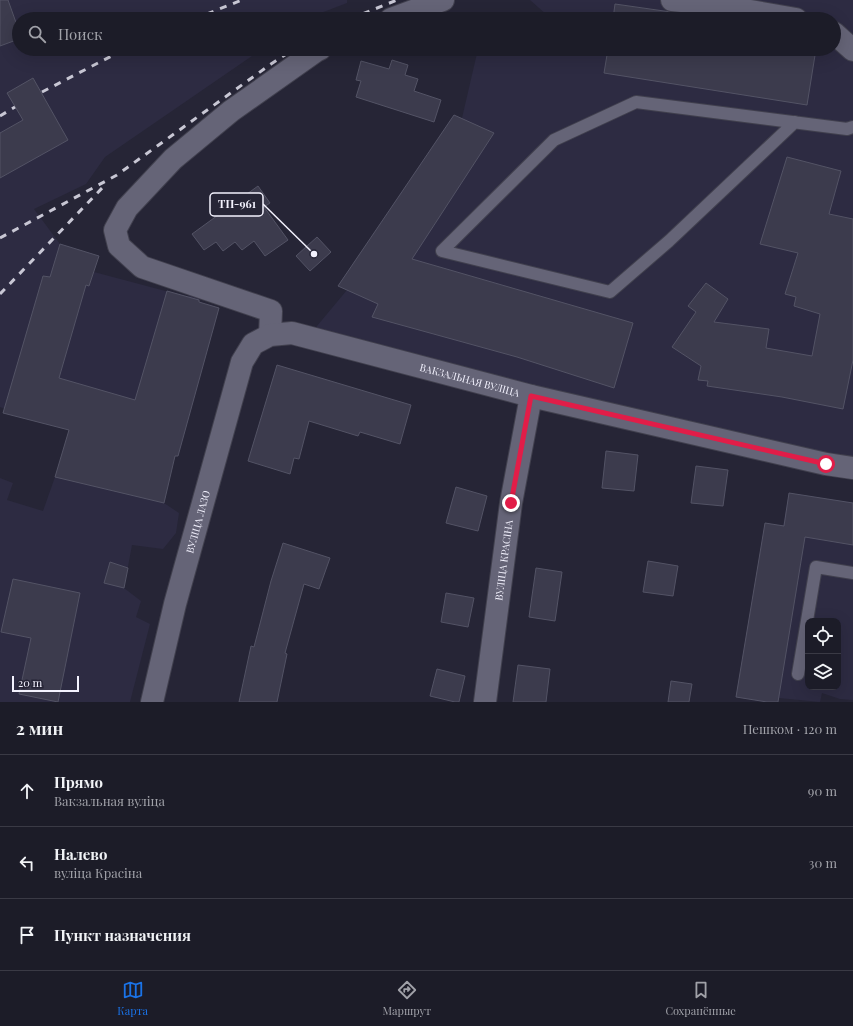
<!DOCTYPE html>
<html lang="ru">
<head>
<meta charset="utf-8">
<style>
  body { margin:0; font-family:"Playfair Display",serif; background:#252530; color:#f1f3f6 }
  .controls { position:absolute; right:12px; bottom:12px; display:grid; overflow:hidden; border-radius:8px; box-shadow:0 4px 16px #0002 }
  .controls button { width:36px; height:36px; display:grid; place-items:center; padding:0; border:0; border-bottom:1px solid #3a3a45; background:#1c1c28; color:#f1f3f6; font:20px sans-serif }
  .scale { position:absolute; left:12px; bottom:10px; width:67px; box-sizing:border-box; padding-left:4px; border:2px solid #f3f2fe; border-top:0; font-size:11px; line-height:14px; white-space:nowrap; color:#f3f2fe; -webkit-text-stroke:3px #262536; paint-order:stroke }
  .stop { position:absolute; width:12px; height:12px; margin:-9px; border:3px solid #e11d48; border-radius:50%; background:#fff }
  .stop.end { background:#e11d48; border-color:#fff; box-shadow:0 1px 4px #0008 }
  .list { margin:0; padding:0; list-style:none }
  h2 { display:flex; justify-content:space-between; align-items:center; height:52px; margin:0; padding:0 16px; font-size:17px }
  h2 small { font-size:13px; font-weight:400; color:#a0a1a8 }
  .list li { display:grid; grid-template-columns:26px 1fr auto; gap:12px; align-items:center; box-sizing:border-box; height:72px; padding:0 16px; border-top:1px solid #3a3a45 }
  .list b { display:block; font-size:15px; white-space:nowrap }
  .list p { margin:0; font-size:13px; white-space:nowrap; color:#a0a1a8 }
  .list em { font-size:13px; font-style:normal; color:#a0a1a8 }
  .icon { flex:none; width:22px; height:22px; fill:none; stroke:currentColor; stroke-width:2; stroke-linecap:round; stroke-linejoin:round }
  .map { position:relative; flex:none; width:853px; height:702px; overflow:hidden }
  .search { position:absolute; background:#1c1c28; box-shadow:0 4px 16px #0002; left:12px; right:12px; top:12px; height:44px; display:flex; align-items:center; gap:10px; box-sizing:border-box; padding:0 14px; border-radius:22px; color:#a0a1a8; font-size:15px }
  .sheet { height:268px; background:#1c1c28 }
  nav { display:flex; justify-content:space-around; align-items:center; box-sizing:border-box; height:56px; border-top:1px solid #3a3a45; background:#1c1c28; font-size:11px; color:#a0a1a8 }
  nav a { display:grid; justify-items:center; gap:2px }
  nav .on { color:#1a73e8 }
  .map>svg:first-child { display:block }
  .built { fill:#2d2b42; fill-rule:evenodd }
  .building { fill:#3c3b4d; stroke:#535365 }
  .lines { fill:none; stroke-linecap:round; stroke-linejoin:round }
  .service-casing { stroke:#41404e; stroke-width:14 }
  .minor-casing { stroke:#41404e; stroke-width:24 }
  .secondary-casing { stroke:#41404e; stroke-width:24 }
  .service { stroke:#656477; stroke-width:12 }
  .minor { stroke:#656477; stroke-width:22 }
  .secondary { stroke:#656477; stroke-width:22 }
  .rail { stroke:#c8c7d4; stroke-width:3; stroke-dasharray:7 7; stroke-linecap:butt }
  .route { stroke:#e11d48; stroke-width:5 }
  .labels { text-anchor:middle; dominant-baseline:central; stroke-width:3; stroke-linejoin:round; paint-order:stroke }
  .street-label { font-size:10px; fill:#f3f2fe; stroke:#262536 }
  .leader { fill:none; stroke:#f3f2fe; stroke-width:1.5 }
  .callout-dot { fill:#f3f2fe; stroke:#262536; stroke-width:1.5 }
  .callout { fill:#262536; stroke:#f3f2fe; stroke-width:1.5 }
  .callout-label { font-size:11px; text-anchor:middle; font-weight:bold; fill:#f3f2fe }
</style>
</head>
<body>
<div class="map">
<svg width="853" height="702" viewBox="0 0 853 702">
  <rect width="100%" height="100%" fill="#262536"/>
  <!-- built -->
  <path class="built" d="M 0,0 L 347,0 L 347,3 L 305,19 L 19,19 L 19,49 L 262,49 L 105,157 L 86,184 L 34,209 L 60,244 L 99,256 L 94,272 L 188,297 L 191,291 L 201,295 L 199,302 L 219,308 L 178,456 L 3,413 L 5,409 L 0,407 Z
    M 530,0 L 853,0 L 853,472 L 312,332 L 347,290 L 338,286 L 454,115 L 462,118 L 478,49 L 834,49 L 834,19 L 527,19 L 547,15 Z
    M 170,476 L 164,503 L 179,513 L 176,533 L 163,549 L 132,545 L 124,588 L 141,601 L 136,617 L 150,624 L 130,702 L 0,702 L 0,478 L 13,483 L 7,500 L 43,511 L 55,477 Z
    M 789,493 L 853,503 L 853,700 L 840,699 L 822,693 L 820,702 L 779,698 L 736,697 L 765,523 L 783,526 ZM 808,621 L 838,621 L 838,687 L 808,687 Z"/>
  <!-- building -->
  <path class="building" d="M 0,0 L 8,0 L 19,31 L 19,39 L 0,46 Z
    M 615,4 L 671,12 L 713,19 L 613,19 Z
    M 608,49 L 816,49 L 807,105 L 604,73 Z
    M 392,60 L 408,65 L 405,75 L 418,79 L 414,91 L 441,100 L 434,122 L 356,97 L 361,81 L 356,80 L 361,61 L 389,69 Z
    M 33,78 L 68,140 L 0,178 L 0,133 L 23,120 L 7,93 Z
    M 454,115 L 494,133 L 412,259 L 633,323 L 614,388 L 517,357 L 372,317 L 378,304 L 338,286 Z
    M 787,157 L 841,171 L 829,214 L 853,219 L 853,360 L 843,409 L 782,397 L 707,386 L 708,381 L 698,380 L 701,366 L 672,347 L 696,312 L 688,306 L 706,283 L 728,299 L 714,322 L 769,329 L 766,348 L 812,356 L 820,314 L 794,306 L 796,297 L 785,294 L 798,253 L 760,244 Z
    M 258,186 L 270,203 L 264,207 L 288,240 L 265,256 L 254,241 L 242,250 L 235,242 L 223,251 L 216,242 L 204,250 L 192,234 Z
    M 317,237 L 331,252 L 310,271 L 296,256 Z
    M 60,244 L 99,256 L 89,286 L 86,285 L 59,378 L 135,400 L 167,291 L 199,300 L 199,302 L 219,308 L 178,456 L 175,456 L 164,503 L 55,477 L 69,430 L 3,413 L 43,276 L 50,277 Z
    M 277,365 L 411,405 L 400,444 L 360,432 L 358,436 L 309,421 L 299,459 L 294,458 L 290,474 L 248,461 Z
    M 606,451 L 638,455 L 634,491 L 602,488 Z
    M 696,466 L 728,470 L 723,506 L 691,503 Z
    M 456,487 L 487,496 L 478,531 L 446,523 Z
    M 789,493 L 853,503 L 853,545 L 805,537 L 778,702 L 767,702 L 736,697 L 765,523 L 784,526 Z
    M 283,543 L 330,558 L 319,589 L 304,584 L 285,653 L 287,654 L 277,702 L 239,702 L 251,646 L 254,647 L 271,581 Z
    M 648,561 L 678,566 L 673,596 L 643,592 Z
    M 110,562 L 128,568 L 124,588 L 104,583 Z
    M 536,568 L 562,572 L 555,621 L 529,617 Z
    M 13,579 L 80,593 L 58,702 L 19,694 L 31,638 L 1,632 Z
    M 446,593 L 474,598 L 468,627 L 441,622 Z
    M 518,665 L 550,669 L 546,702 L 513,702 Z
    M 437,669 L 465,676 L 459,702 L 455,702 L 430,696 Z
    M 671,681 L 692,684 L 689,702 L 668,702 Z"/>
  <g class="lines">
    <!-- service casing -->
    <g class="service-casing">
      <path id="service" d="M 795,122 L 669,241 L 610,292 L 442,251 L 554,140 L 636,102 L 847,129 L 853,127
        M 798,674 L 816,567 L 853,573"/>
    </g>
    <!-- minor casing -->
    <g class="minor-casing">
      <g id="minor">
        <path d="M 672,0 L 710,4 L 796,19"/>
        <path d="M 391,19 L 443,0"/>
        <path d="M 834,33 L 853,50"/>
        <path d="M 270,335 L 271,311 L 142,267 L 119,246 L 115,230 L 127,208 L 173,159 L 231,111 L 316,51 L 320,49"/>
        <path id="s1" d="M 485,702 L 511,503 L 531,396"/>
      </g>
    </g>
    <!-- secondary casing -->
    <g class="secondary-casing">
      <g id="secondary">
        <path id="s2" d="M 152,702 L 175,604 L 242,362 L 253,344 L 270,335 L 292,333 L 531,396 L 826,464 L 853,468"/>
      </g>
    </g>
    <!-- service -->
    <use href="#service" class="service"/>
    <!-- minor -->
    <use href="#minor" class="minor"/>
    <!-- secondary -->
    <use href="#secondary" class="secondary"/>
    <!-- rail -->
    <path class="rail" d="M 194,19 L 242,0
      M 350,19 L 397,0
      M 42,92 L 125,49
      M 0,116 L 15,107
      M 0,238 L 117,175 L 271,64 L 294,49
      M 0,294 L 106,184"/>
  </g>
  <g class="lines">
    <!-- route -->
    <path class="route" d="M 511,503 L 531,396 L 826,464"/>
  </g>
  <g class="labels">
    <!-- street labels -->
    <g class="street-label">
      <text stroke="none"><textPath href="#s2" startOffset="598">ВАКЗАЛЬНАЯ ВУЛІЦА</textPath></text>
      <text stroke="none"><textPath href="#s2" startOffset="186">ВУЛІЦА ЛАЗО</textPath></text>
      <text stroke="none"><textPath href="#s1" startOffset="143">ВУЛІЦА КРАСІНА</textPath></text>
    </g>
  </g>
  <!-- callouts -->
  <path class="leader" d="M314 254L263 204"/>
  <circle class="callout-dot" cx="314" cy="254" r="4"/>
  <rect class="callout" x="210" y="193" width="53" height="23" rx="4"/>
  <g class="callout-label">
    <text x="237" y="208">ТП-961</text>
  </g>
</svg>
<div class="controls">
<button><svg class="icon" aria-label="locate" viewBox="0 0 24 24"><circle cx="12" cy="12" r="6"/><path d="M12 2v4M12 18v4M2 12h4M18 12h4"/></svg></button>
<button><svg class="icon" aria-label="layers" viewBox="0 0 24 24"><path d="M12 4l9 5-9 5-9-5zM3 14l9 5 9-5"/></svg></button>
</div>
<div class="scale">20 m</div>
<div class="stop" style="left:826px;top:464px"></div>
<div class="stop end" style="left:511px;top:503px"></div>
<div class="search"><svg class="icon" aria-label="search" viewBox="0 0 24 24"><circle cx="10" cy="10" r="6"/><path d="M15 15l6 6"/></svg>Поиск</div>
</div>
<section class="sheet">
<h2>2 мин<small>Пешком · 120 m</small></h2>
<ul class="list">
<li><svg class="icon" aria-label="ahead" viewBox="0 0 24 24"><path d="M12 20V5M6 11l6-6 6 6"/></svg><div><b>Прямо</b><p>Вакзальная вуліца</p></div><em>90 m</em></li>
<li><svg class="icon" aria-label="left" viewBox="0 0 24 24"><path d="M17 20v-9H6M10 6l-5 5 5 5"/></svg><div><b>Налево</b><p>вуліца Красіна</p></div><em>30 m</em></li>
<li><svg class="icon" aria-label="arrive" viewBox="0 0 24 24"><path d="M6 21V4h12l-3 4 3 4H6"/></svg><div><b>Пункт назначения</b></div></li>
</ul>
</section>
<nav>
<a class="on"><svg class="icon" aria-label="map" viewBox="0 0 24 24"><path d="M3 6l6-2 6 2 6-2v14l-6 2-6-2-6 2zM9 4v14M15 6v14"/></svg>Карта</a>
<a><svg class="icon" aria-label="directions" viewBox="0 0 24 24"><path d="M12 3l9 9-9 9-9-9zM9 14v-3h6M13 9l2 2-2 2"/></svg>Маршрут</a>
<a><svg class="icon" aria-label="saved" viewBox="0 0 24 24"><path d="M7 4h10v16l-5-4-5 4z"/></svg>Сохранённые</a>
</nav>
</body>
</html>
